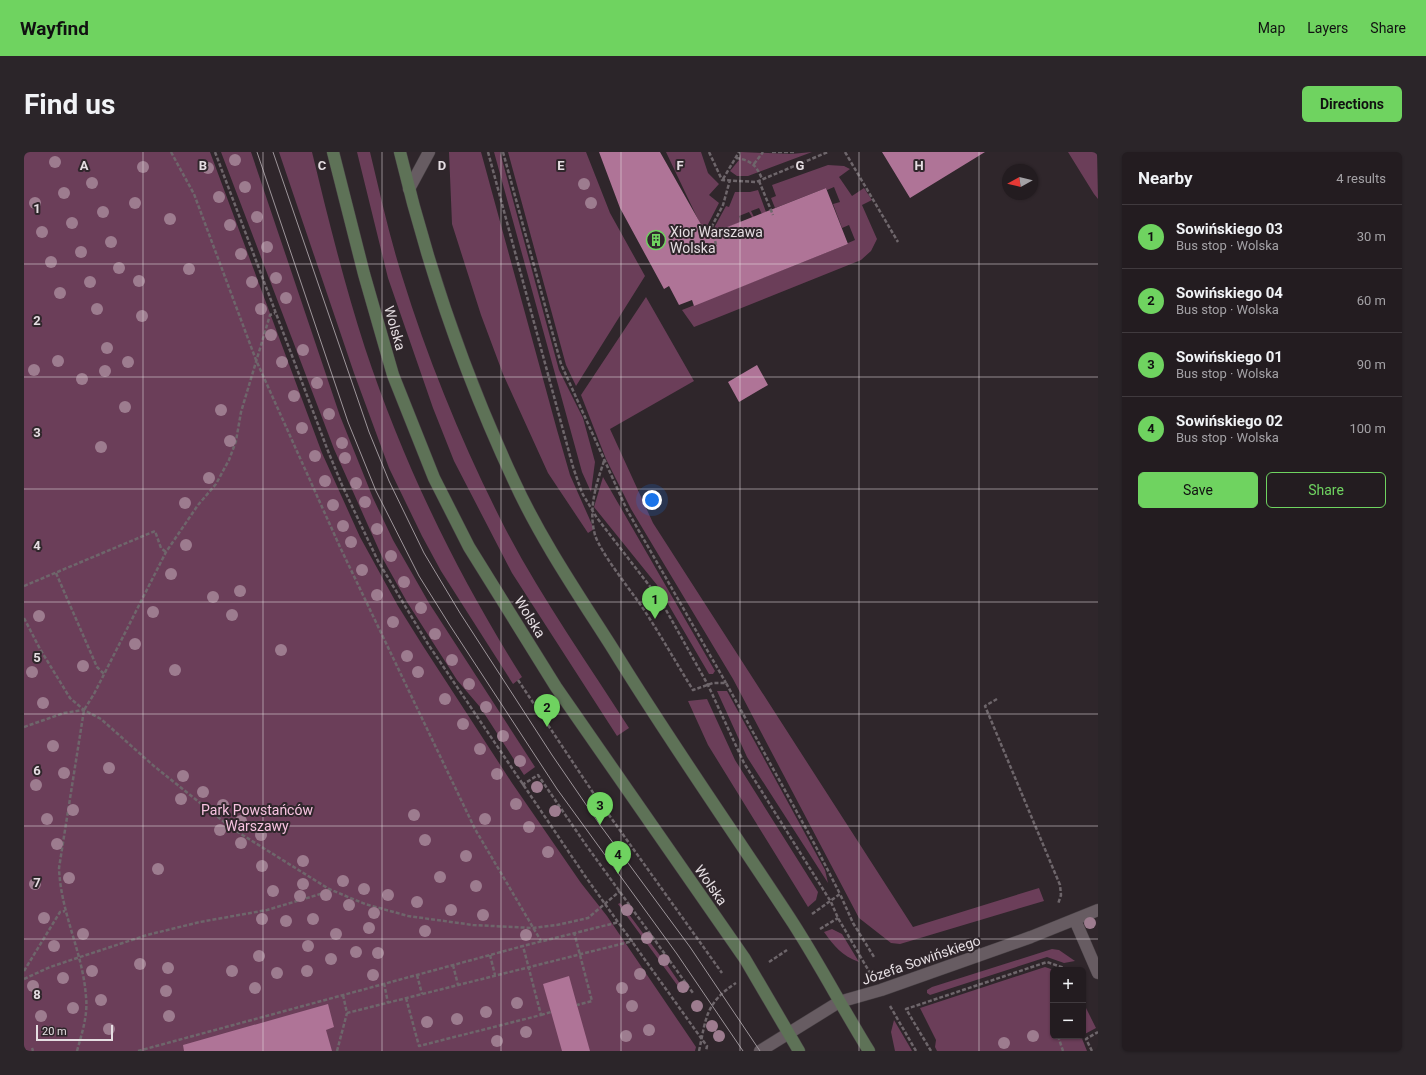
<!DOCTYPE html>
<html lang="en">
<head>
<meta charset="utf-8">
<style>
  body { margin:0; font-family:Roboto,sans-serif; background:#2b2529; color:#f1f3f6 }
  .controls { position:absolute; right:12px; bottom:12px; display:grid; overflow:hidden; border-radius:6px; box-shadow:0 1px 3px #0004 }
  .controls button { width:36px; height:36px; display:grid; place-items:center; padding:0; border:0; border-bottom:1px solid #403a3e; background:#231c20; color:#f1f3f6; font:20px sans-serif }
  .compass { position:absolute; left:978px; top:12px; width:36px; height:36px; border-radius:50%; background:#231c20; box-shadow:0 1px 3px #0004; rotate:262deg }
  .scale { position:absolute; left:12px; bottom:10px; width:77px; box-sizing:border-box; padding-left:4px; border:2px solid #e5dee2; border-top:0; font-size:11px; line-height:14px; white-space:nowrap; color:#e5dee2; -webkit-text-stroke:3px #2f262b; paint-order:stroke }
  .you { position:absolute; left:628px; top:348px; width:14px; height:14px; margin:-10px; border:3px solid #fff; border-radius:50%; background:#1a73e8; box-shadow:0 0 0 6px #1a73e833 }
  .badge { display:grid; place-items:center; width:26px; height:26px; border-radius:50%; background:#6fd360; color:#111; font-size:13px; font-weight:700 }
  .pin { position:absolute; translate:-50% -33px; filter:drop-shadow(0 1px 2px #0008) }
  .pin::after { content:''; position:absolute; top:21px; width:14px; height:12px; background:inherit; clip-path:polygon(0 0,100% 0,50% 100%) }
  .list { margin:0; padding:0; list-style:none }
  h2 { display:flex; justify-content:space-between; align-items:center; height:52px; margin:0; padding:0 16px; font-size:17px }
  h2 small { font-size:13px; font-weight:400; color:#a3a1a5 }
  .list li { display:grid; grid-template-columns:26px 1fr auto; gap:12px; align-items:center; box-sizing:border-box; height:64px; padding:0 16px; border-top:1px solid #403a3e }
  .list b { display:block; font-size:15px; white-space:nowrap }
  .list p { margin:0; font-size:13px; white-space:nowrap; color:#a3a1a5 }
  .list em { font-size:13px; font-style:normal; color:#a3a1a5 }
  .actions { display:flex; gap:8px; padding:12px 16px }
  .actions a { flex:1; padding:9px 0; border:1px solid #6fd360; border-radius:6px; text-align:center; font-size:14px; color:#6fd360 }
  .actions .main { background:#6fd360; color:#111 }
  .map { position:relative; flex:none; width:1074px; height:899px; overflow:hidden; border-radius:6px }
  header { display:flex; align-items:center; gap:24px; box-sizing:border-box; height:56px; padding:0 20px; background:#6fd360; color:#111 }
  header strong { font-size:19px }
  nav { display:flex; gap:22px; margin-inline-start:auto; font-size:14px }
  .intro { display:flex; align-items:center; justify-content:space-between; box-sizing:border-box; height:96px; padding:0 24px }
  h1 { margin:0; font-size:28px }
  .button { padding:10px 18px; border-radius:6px; background:#6fd360; color:#111; font-size:14px; font-weight:700 }
  main { display:flex; gap:24px; padding:0 24px }
  aside { flex:1; background:#231c20; border-radius:6px; box-shadow:0 1px 3px #0004 }
  .map>svg:first-child { display:block }
  .green { fill:#6b3e59 }
  .building { fill:#af7497 }
  .lines { fill:none; stroke-linecap:round; stroke-linejoin:round }
  .street-casing { stroke:#484145; stroke-width:13 }
  .secondary-casing { stroke:#484145; stroke-width:13 }
  .path { stroke:#6e666b; stroke-width:2.5; stroke-dasharray:4 2; stroke-linecap:butt }
  .street { stroke:#675c62; stroke-width:12 }
  .secondary { stroke:#5e7257; stroke-width:12 }
  .tram { stroke:#9d959a; stroke-width:1 }
  .tree { fill:#9d7c8f }
  .grid { fill:none; stroke:#e5dee2; stroke-width:1; stroke-opacity:0.55 }
  .labels { text-anchor:middle; dominant-baseline:central; stroke-width:4; stroke-linejoin:round; paint-order:stroke }
  .poi-label { font-size:14px; fill:#e5dee2; stroke:#2f262b; text-anchor:start }
  .street-label { font-size:14px; fill:#e5dee2; stroke:#2f262b }
  .park-label { font-size:14px; fill:#f7c3e0; stroke:#2f262b }
  .grid-label { font-size:13px; text-anchor:middle; font-weight:bold; fill:#e5dee2; stroke:#2f262b; stroke-width:4; stroke-linejoin:round; paint-order:stroke }
</style>
</head>
<body>
<header>
<strong>Wayfind</strong>
<nav><a>Map</a><a>Layers</a><a>Share</a></nav>
</header>
<div class="intro"><h1>Find us</h1><a class="button">Directions</a></div>
<main>
<div class="map">
<svg width="1074" height="899" viewBox="0 0 1074 899">
  <rect width="100%" height="100%" fill="#2f262b"/>
  <!-- green -->
  <path class="green" d="M 0,0 L 186,0 L 298,301 L 336,385 L 374,454 L 399,494 L 488,631 L 557,731 L 583,764 L 672,895 L 671,899 L 0,899 Z
    M 197,0 L 227,0 L 316,264 L 349,346 L 369,388 L 405,451 L 511,615 L 500,623 L 456,555 L 433,528 L 383,450 L 359,407 L 310,297 Z
    M 255,0 L 288,0 C 304,66 320,131 341,196 C 379,311 433,422 498,525 L 489,532 L 417,419 L 398,384 L 365,316 L 330,221 Z
    M 333,0 L 346,0 C 356,41 365,83 378,124 C 405,211 440,296 482,378 C 517,445 564,512 605,576 L 593,584 L 488,421 L 430,309 L 409,256 L 364,126 Z
    M 425,0 L 457,0 L 533,278 L 546,323 L 570,377 L 564,381 L 524,321 L 479,222 L 457,163 L 428,72 Z
    M 470,0 L 476,0 L 535,218 L 559,266 L 571,310 L 567,340 L 558,320 Z
    M 484,0 L 562,0 L 586,61 L 621,124 L 552,234 L 542,213 Z
    M 642,0 L 677,0 L 684,21 L 695,32 L 685,43 L 695,51 L 680,80 Z
    M 717,0 L 767,2 L 788,0 L 724,24 L 713,24 L 706,19 L 715,8 Z
    M 1044,0 L 1073,0 L 1074,47 L 1070,42 Z
    M 804,13 L 820,14 L 826,17 L 815,25 L 828,44 L 840,36 L 848,48 L 838,53 L 853,87 L 847,99 L 837,108 L 670,175 L 658,158 L 824,92 L 824,91 L 831,88 L 825,73 L 818,76 L 809,52 L 816,50 L 810,35 L 803,38 L 802,36 L 751,56 L 747,46 L 752,44 L 748,33 Z
    M 734,38 L 742,60 L 738,62 L 735,56 L 727,59 L 730,65 L 728,65 L 725,60 L 715,64 L 717,70 L 692,80 L 690,76 L 702,54 L 705,55 L 711,40 L 726,40 Z
    M 622,145 L 670,229 L 586,277 L 629,371 L 889,775 L 1015,736 L 1020,749 L 876,792 L 867,791 L 835,766 L 709,527 L 607,357 L 582,307 L 557,243 Z
    M 579,325 L 691,519 L 689,522 L 685,522 L 633,433 L 570,355 Z
    M 693,539 L 703,539 L 801,718 L 804,731 L 723,605 Z
    M 683,547 L 711,608 L 794,740 L 792,748 L 784,755 L 684,593 L 664,549 Z
    M 596,751 L 601,757 L 602,755 L 606,759 L 604,761 L 621,784 L 623,783 L 626,787 L 625,789 L 638,806 L 640,805 L 643,810 L 642,811 L 657,833 L 659,832 L 662,836 L 656,837 L 594,752 Z
    M 808,777 L 818,782 L 835,810 C 818,804 810,794 800,780 Z
    M 1028,797 L 1035,798 L 1051,809 L 1040,811 L 1023,805 L 906,843 L 903,841 L 903,838 L 908,835 Z
    M 1021,815 L 1030,818 L 1029,884 L 1057,884 L 1063,899 L 913,899 L 911,895 L 912,888 L 896,856 Z
    M 1059,850 L 1072,876 L 1059,883 Z
    M 870,868 L 887,897 L 888,899 L 871,899 L 867,880 Z"/>
  <!-- building -->
  <path class="building" d="M 575,0 L 636,0 L 683,83 L 802,36 L 824,92 L 670,154 L 668,148 L 655,153 L 645,134 L 640,137 L 596,56 Z
    M 858,0 L 961,0 L 886,46 Z
    M 733,213 L 744,233 L 715,250 L 704,230 Z
    M 545,824 L 553,853 L 566,899 L 538,899 L 527,860 L 519,832 Z
    M 304,852 L 310,875 L 302,878 L 308,899 L 160,899 L 159,893 Z"/>
  <g class="lines">
    <!-- street casing -->
    <g class="street-casing">
      <path id="street" d="M 385,37 L 405,0
        M 1051,768 L 1074,821
        M 736,899 L 815,850 L 857,838 L 1007,785 L 1074,758"/>
    </g>
    <!-- secondary casing -->
    <g class="secondary-casing">
      <path id="secondary" d="M 309,0 L 340,122 L 369,223 L 410,326 L 445,395 L 532,535 L 721,807 L 775,899
        M 376,0 C 403,113 441,224 490,329 C 517,388 554,442 589,497 C 646,590 709,679 769,771 C 796,813 819,857 845,899"/>
    </g>
    <!-- path -->
    <path class="path" d="M 147,0 L 170,42 L 232,208 L 316,395 L 451,677 L 517,789
      M 191,0 L 304,299 L 318,333 L 354,409 L 404,492 L 561,724 L 677,886 L 683,894 L 682,899
      M 464,0 L 549,315 L 558,341 L 573,366 L 628,437 L 642,458 L 684,533 L 720,611 L 807,750 L 814,766 L 846,821
      M 479,0 L 537,212 L 603,358 L 702,531
      M 685,0 L 698,28 L 732,30 L 804,0
      M 748,0 L 770,0
      M 821,0 L 874,90
      M 712,6 C 727,8 733,14 738,27
      M 730,12 L 739,0
      M 699,27 L 715,0
      M 735,29 L 749,63
      M 692,93 L 688,74 L 699,53 L 706,28
      M 580,309 C 572,333 564,357 571,383 C 577,401 604,435 616,452 C 635,480 651,509 669,538 L 689,531 L 702,531 L 791,693 L 816,742
      M 32,421 L 73,515 L 80,522
      M 0,434 L 131,379 L 137,396 L 142,400
      M 0,466 L 16,497 L 46,546 L 60,558 L 77,567 L 131,615 L 209,677 L 305,737 L 341,752 L 384,764 L 449,773 L 509,776 L 533,773 L 564,766 L 596,739
      M 494,528 L 570,642 L 698,821
      M 973,547 L 961,554 L 1036,733 L 1037,743 L 1034,752
      M 0,575 L 40,561 L 59,558
      M 498,633 L 514,623 L 562,693 L 669,841
      M 788,762 L 816,742 L 829,771 L 850,805
      M 796,777 L 814,766
      M 550,780 L 568,849 L 553,853
      M 466,803 L 471,823
      M 745,810 L 763,798
      M 429,813 L 434,833
      M 0,819 L 36,760 L 41,759
      M 393,823 L 398,842
      M 0,827 L 26,815 L 123,783 L 176,770 L 243,758 L 303,740 L 305,737
      M 360,831 L 364,851
      M 319,843 L 323,861 L 609,789
      M 382,846 L 395,894 L 517,863 L 499,794
      M 866,854 L 892,899
      M 517,863 L 527,860
      M 1034,884 L 1039,899
      M 8,896 L 9,899
      M 53,899 C 58,881 64,863 62,845 C 59,800 37,763 35,716 L 60,558 L 70,542 L 142,400 L 174,353 L 192,332 L 205,308 L 212,289 L 217,260 L 246,163 L 251,161
      M 114,899 L 499,794 L 595,770
      M 313,899 L 323,861
      M 675,899 C 682,867 681,851 712,831
      M 907,899 L 882,857 L 1023,810 L 1046,818
      M 1068,899 L 1062,887 L 1074,880"/>
    <!-- street -->
    <use href="#street" class="street"/>
    <!-- secondary -->
    <use href="#secondary" class="secondary"/>
    <!-- tram -->
    <path class="tram" d="M 233,0 L 324,270 L 352,339 L 395,424 L 425,472 L 533,637 L 653,802 L 719,899
      M 249,0 L 345,280 L 365,329 L 400,401 L 436,461 L 528,603 L 576,673 L 666,795 L 736,899"/>
  </g>
  <!-- trees -->
  <g class="tree">
    <circle cx="211" cy="8" r="6"/>
    <circle cx="31" cy="10" r="6"/>
    <circle cx="119" cy="15" r="6"/>
    <circle cx="184" cy="16" r="6"/>
    <circle cx="68" cy="31" r="6"/>
    <circle cx="560" cy="32" r="6"/>
    <circle cx="221" cy="35" r="6"/>
    <circle cx="40" cy="41" r="6"/>
    <circle cx="195" cy="45" r="6"/>
    <circle cx="11" cy="51" r="6"/>
    <circle cx="111" cy="51" r="6"/>
    <circle cx="567" cy="51" r="6"/>
    <circle cx="79" cy="60" r="6"/>
    <circle cx="233" cy="65" r="6"/>
    <circle cx="146" cy="67" r="6"/>
    <circle cx="48" cy="71" r="6"/>
    <circle cx="206" cy="73" r="6"/>
    <circle cx="18" cy="80" r="6"/>
    <circle cx="87" cy="90" r="6"/>
    <circle cx="243" cy="95" r="6"/>
    <circle cx="57" cy="100" r="6"/>
    <circle cx="217" cy="102" r="6"/>
    <circle cx="27" cy="110" r="6"/>
    <circle cx="95" cy="116" r="6"/>
    <circle cx="165" cy="117" r="6"/>
    <circle cx="252" cy="126" r="6"/>
    <circle cx="115" cy="129" r="6"/>
    <circle cx="66" cy="130" r="6"/>
    <circle cx="228" cy="130" r="6"/>
    <circle cx="36" cy="141" r="6"/>
    <circle cx="262" cy="146" r="6"/>
    <circle cx="73" cy="157" r="6"/>
    <circle cx="237" cy="157" r="6"/>
    <circle cx="118" cy="164" r="6"/>
    <circle cx="247" cy="183" r="6"/>
    <circle cx="83" cy="196" r="6"/>
    <circle cx="279" cy="198" r="6"/>
    <circle cx="34" cy="209" r="6"/>
    <circle cx="104" cy="210" r="6"/>
    <circle cx="258" cy="210" r="6"/>
    <circle cx="10" cy="218" r="6"/>
    <circle cx="81" cy="219" r="6"/>
    <circle cx="58" cy="227" r="6"/>
    <circle cx="293" cy="231" r="6"/>
    <circle cx="270" cy="244" r="6"/>
    <circle cx="101" cy="255" r="6"/>
    <circle cx="197" cy="258" r="6"/>
    <circle cx="305" cy="262" r="6"/>
    <circle cx="278" cy="276" r="6"/>
    <circle cx="206" cy="289" r="6"/>
    <circle cx="318" cy="291" r="6"/>
    <circle cx="77" cy="295" r="6"/>
    <circle cx="291" cy="304" r="6"/>
    <circle cx="321" cy="306" r="6"/>
    <circle cx="185" cy="326" r="6"/>
    <circle cx="301" cy="329" r="6"/>
    <circle cx="332" cy="331" r="6"/>
    <circle cx="341" cy="350" r="6"/>
    <circle cx="161" cy="351" r="6"/>
    <circle cx="309" cy="353" r="6"/>
    <circle cx="319" cy="374" r="6"/>
    <circle cx="353" cy="377" r="6"/>
    <circle cx="327" cy="390" r="6"/>
    <circle cx="162" cy="393" r="6"/>
    <circle cx="367" cy="404" r="6"/>
    <circle cx="338" cy="418" r="6"/>
    <circle cx="147" cy="422" r="6"/>
    <circle cx="380" cy="430" r="6"/>
    <circle cx="216" cy="439" r="6"/>
    <circle cx="353" cy="443" r="6"/>
    <circle cx="189" cy="445" r="6"/>
    <circle cx="397" cy="456" r="6"/>
    <circle cx="129" cy="460" r="6"/>
    <circle cx="208" cy="463" r="6"/>
    <circle cx="15" cy="464" r="6"/>
    <circle cx="369" cy="470" r="6"/>
    <circle cx="411" cy="482" r="6"/>
    <circle cx="111" cy="492" r="6"/>
    <circle cx="257" cy="498" r="6"/>
    <circle cx="383" cy="504" r="6"/>
    <circle cx="428" cy="508" r="6"/>
    <circle cx="59" cy="514" r="6"/>
    <circle cx="151" cy="518" r="6"/>
    <circle cx="8" cy="520" r="6"/>
    <circle cx="394" cy="520" r="6"/>
    <circle cx="445" cy="532" r="6"/>
    <circle cx="421" cy="547" r="6"/>
    <circle cx="19" cy="551" r="6"/>
    <circle cx="462" cy="555" r="6"/>
    <circle cx="439" cy="572" r="6"/>
    <circle cx="479" cy="584" r="6"/>
    <circle cx="29" cy="594" r="6"/>
    <circle cx="456" cy="597" r="6"/>
    <circle cx="496" cy="609" r="6"/>
    <circle cx="85" cy="616" r="6"/>
    <circle cx="40" cy="621" r="6"/>
    <circle cx="473" cy="622" r="6"/>
    <circle cx="159" cy="624" r="6"/>
    <circle cx="12" cy="633" r="6"/>
    <circle cx="513" cy="635" r="6"/>
    <circle cx="179" cy="640" r="6"/>
    <circle cx="157" cy="647" r="6"/>
    <circle cx="492" cy="652" r="6"/>
    <circle cx="199" cy="653" r="6"/>
    <circle cx="49" cy="658" r="6"/>
    <circle cx="531" cy="659" r="6"/>
    <circle cx="390" cy="663" r="6"/>
    <circle cx="23" cy="667" r="6"/>
    <circle cx="461" cy="667" r="6"/>
    <circle cx="217" cy="669" r="6"/>
    <circle cx="505" cy="675" r="6"/>
    <circle cx="196" cy="678" r="6"/>
    <circle cx="237" cy="683" r="6"/>
    <circle cx="401" cy="688" r="6"/>
    <circle cx="217" cy="691" r="6"/>
    <circle cx="33" cy="692" r="6"/>
    <circle cx="524" cy="700" r="6"/>
    <circle cx="442" cy="704" r="6"/>
    <circle cx="279" cy="709" r="6"/>
    <circle cx="238" cy="714" r="6"/>
    <circle cx="134" cy="717" r="6"/>
    <circle cx="416" cy="725" r="6"/>
    <circle cx="45" cy="726" r="6"/>
    <circle cx="319" cy="729" r="6"/>
    <circle cx="11" cy="732" r="6"/>
    <circle cx="279" cy="732" r="6"/>
    <circle cx="452" cy="734" r="6"/>
    <circle cx="340" cy="737" r="6"/>
    <circle cx="249" cy="739" r="6"/>
    <circle cx="302" cy="743" r="6"/>
    <circle cx="364" cy="743" r="6"/>
    <circle cx="276" cy="744" r="6"/>
    <circle cx="393" cy="750" r="6"/>
    <circle cx="325" cy="753" r="6"/>
    <circle cx="427" cy="758" r="6"/>
    <circle cx="603" cy="758" r="6"/>
    <circle cx="350" cy="761" r="6"/>
    <circle cx="459" cy="763" r="6"/>
    <circle cx="20" cy="766" r="6"/>
    <circle cx="238" cy="767" r="6"/>
    <circle cx="289" cy="767" r="6"/>
    <circle cx="262" cy="769" r="6"/>
    <circle cx="1066" cy="771" r="6"/>
    <circle cx="345" cy="776" r="6"/>
    <circle cx="401" cy="779" r="6"/>
    <circle cx="59" cy="782" r="6"/>
    <circle cx="312" cy="782" r="6"/>
    <circle cx="502" cy="783" r="6"/>
    <circle cx="623" cy="786" r="6"/>
    <circle cx="30" cy="794" r="6"/>
    <circle cx="284" cy="794" r="6"/>
    <circle cx="332" cy="800" r="6"/>
    <circle cx="354" cy="801" r="6"/>
    <circle cx="235" cy="804" r="6"/>
    <circle cx="307" cy="807" r="6"/>
    <circle cx="640" cy="808" r="6"/>
    <circle cx="116" cy="812" r="6"/>
    <circle cx="144" cy="816" r="6"/>
    <circle cx="68" cy="819" r="6"/>
    <circle cx="208" cy="819" r="6"/>
    <circle cx="283" cy="819" r="6"/>
    <circle cx="253" cy="821" r="6"/>
    <circle cx="616" cy="822" r="6"/>
    <circle cx="349" cy="823" r="6"/>
    <circle cx="39" cy="826" r="6"/>
    <circle cx="9" cy="834" r="6"/>
    <circle cx="659" cy="835" r="6"/>
    <circle cx="231" cy="836" r="6"/>
    <circle cx="598" cy="836" r="6"/>
    <circle cx="142" cy="839" r="6"/>
    <circle cx="77" cy="848" r="6"/>
    <circle cx="493" cy="851" r="6"/>
    <circle cx="608" cy="854" r="6"/>
    <circle cx="673" cy="854" r="6"/>
    <circle cx="49" cy="856" r="6"/>
    <circle cx="462" cy="860" r="6"/>
    <circle cx="17" cy="864" r="6"/>
    <circle cx="145" cy="864" r="6"/>
    <circle cx="433" cy="867" r="6"/>
    <circle cx="403" cy="870" r="6"/>
    <circle cx="688" cy="874" r="6"/>
    <circle cx="85" cy="877" r="6"/>
    <circle cx="625" cy="878" r="6"/>
    <circle cx="502" cy="880" r="6"/>
    <circle cx="602" cy="884" r="6"/>
    <circle cx="695" cy="884" r="6"/>
    <circle cx="1009" cy="884" r="6"/>
    <circle cx="473" cy="889" r="6"/>
    <circle cx="980" cy="891" r="6"/>
  </g>
  <!-- grid -->
  <path class="grid" d="M 119,0 L 119,899M 239,0 L 239,899M 358,0 L 358,899M 477,0 L 477,899M 597,0 L 597,899M 716,0 L 716,899M 835,0 L 835,899M 955,0 L 955,899M 0,112 L 1074,112M 0,225 L 1074,225M 0,337 L 1074,337M 0,450 L 1074,450M 0,562 L 1074,562M 0,674 L 1074,674M 0,787 L 1074,787"/>
  <!-- icons -->
  <defs>
    <g id="building-ring" transform="scale(1)"><circle r="9.5" fill="#2f262b" stroke="#6fd360" stroke-width="1.5"/><path d="M-4-6H4V6H1V3H-1V6H-4ZM-2.5-4.3h1.7v1.8h-1.7ZM.8-4.3h1.7v1.8H.8ZM-2.5-1h1.7V.8h-1.7ZM.8-1h1.7V.8H.8Z" fill="#6fd360"/></g>
  </defs>
  <g fill-rule="evenodd">
    <use href="#building-ring" x="632" y="88"/>
  </g>
  <g class="labels">
    <!-- poi labels -->
    <g class="poi-label">
      <text x="646" y="80">Xior Warszawa<tspan x="646" dy="16">Wolska</tspan></text>
    </g>
    <!-- street labels -->
    <g class="street-label">
      <text transform="translate(371 176) rotate(74)">Wolska</text>
      <text transform="translate(506 465) rotate(58)">Wolska</text>
      <text transform="translate(687 733) rotate(55)">Wolska</text>
      <text transform="translate(897 808) rotate(-19)">Józefa Sowińskiego</text>
    </g>
    <!-- park labels -->
    <g class="park-label">
      <text x="233" y="658">Park Powstańców<tspan x="233" dy="16">Warszawy</tspan></text>
    </g>
  </g>
  <g class="grid-label">
    <text x="60" y="18">A</text>
    <text x="179" y="18">B</text>
    <text x="298" y="18">C</text>
    <text x="418" y="18">D</text>
    <text x="537" y="18">E</text>
    <text x="656" y="18">F</text>
    <text x="776" y="18">G</text>
    <text x="895" y="18">H</text>
    <text x="13" y="61">1</text>
    <text x="13" y="173">2</text>
    <text x="13" y="285">3</text>
    <text x="13" y="398">4</text>
    <text x="13" y="510">5</text>
    <text x="13" y="623">6</text>
    <text x="13" y="735">7</text>
    <text x="13" y="847">8</text>
  </g>
</svg>
<div class="controls">
<button>+</button>
<button>−</button>
</div>
<svg class="compass" viewBox="-18 -18 36 36"><path d="M0-13l5 13h-10z" fill="#e53935"/><path d="M0 13l5-13h-10z" fill="#a3a1a5"/></svg>
<div class="scale">20 m</div>
<div class="you"></div>
<div class="pin badge" style="left:631px;top:467px">1</div>
<div class="pin badge" style="left:523px;top:575px">2</div>
<div class="pin badge" style="left:576px;top:673px">3</div>
<div class="pin badge" style="left:594px;top:722px">4</div>
</div>
<aside>
<h2>Nearby<small>4 results</small></h2>
<ul class="list">
<li><span class="badge">1</span><div><b>Sowińskiego 03</b><p>Bus stop · Wolska</p></div><em>30 m</em></li>
<li><span class="badge">2</span><div><b>Sowińskiego 04</b><p>Bus stop · Wolska</p></div><em>60 m</em></li>
<li><span class="badge">3</span><div><b>Sowińskiego 01</b><p>Bus stop · Wolska</p></div><em>90 m</em></li>
<li><span class="badge">4</span><div><b>Sowińskiego 02</b><p>Bus stop · Wolska</p></div><em>100 m</em></li>
</ul>
<div class="actions"><a class="main">Save</a><a>Share</a></div>
</aside>
</main>
</body>
</html>
